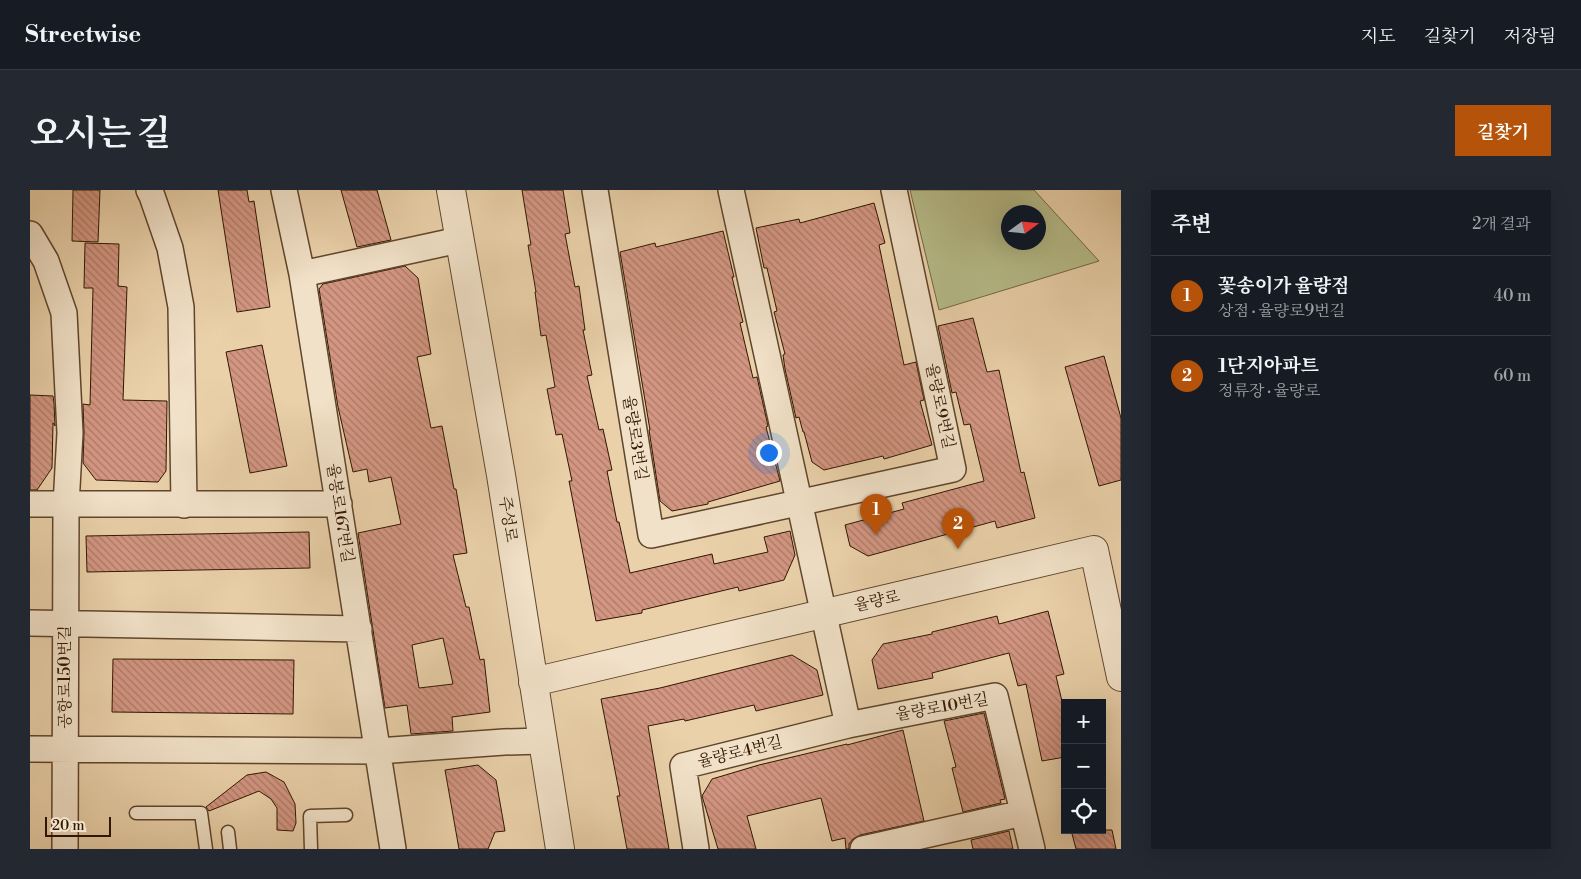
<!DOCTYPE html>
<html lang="ko">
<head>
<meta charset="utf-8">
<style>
  body { margin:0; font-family:"Libre Bodoni","Noto Serif KR",serif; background:#242831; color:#f1f3f6 }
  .controls { position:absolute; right:15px; bottom:15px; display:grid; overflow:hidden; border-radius:0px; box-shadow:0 5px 20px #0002 }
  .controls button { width:45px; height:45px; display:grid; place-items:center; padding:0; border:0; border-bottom:1px solid #363941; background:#171b24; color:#f1f3f6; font:25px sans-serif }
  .compass { position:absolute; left:971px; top:15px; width:45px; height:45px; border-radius:50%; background:#171b24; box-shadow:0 5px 20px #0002; rotate:75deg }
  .scale { position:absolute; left:15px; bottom:12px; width:66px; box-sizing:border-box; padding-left:5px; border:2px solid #311602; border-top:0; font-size:14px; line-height:18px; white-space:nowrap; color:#311602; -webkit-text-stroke:4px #f1e1c8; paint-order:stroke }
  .you { position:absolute; left:738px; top:262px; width:18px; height:18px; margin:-12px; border:4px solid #fff; border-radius:50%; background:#1a73e8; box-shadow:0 0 0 8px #1a73e833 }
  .badge { display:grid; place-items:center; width:32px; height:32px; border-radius:50%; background:#b45309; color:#fff; font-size:16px; font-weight:700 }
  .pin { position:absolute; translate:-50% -41px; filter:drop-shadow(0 1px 2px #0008) }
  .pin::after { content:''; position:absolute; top:26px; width:18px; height:15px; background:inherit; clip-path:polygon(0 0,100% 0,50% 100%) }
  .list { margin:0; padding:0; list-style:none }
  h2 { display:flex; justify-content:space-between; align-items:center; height:65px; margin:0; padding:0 20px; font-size:21px }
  h2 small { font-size:16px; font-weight:400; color:#9ea1a6 }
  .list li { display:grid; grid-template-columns:32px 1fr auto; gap:15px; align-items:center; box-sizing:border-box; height:80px; padding:0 20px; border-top:1px solid #363941 }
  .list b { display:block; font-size:19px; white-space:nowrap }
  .list p { margin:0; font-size:16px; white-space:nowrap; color:#9ea1a6 }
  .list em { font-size:16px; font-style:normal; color:#9ea1a6 }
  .icon { flex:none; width:28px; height:28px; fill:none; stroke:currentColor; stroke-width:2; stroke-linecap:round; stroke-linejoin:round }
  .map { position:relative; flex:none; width:1091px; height:659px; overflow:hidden; border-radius:0px }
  header { display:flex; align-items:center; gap:30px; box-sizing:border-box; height:70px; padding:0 25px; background:#171b24; border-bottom:1px solid #363941 }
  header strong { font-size:24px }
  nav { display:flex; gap:28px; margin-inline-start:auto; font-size:18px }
  .intro { display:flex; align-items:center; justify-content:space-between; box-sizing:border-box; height:120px; padding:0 30px }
  h1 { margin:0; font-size:35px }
  .button { padding:12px 22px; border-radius:0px; background:#b45309; color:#fff; font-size:18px; font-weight:700 }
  main { display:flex; gap:30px; padding:0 30px }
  aside { flex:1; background:#171b24; border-radius:0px; box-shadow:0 5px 20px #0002 }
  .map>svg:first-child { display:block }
  .green { fill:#b6bc89; stroke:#746946; fill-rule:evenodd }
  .building { fill:url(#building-back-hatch); stroke:#311602; fill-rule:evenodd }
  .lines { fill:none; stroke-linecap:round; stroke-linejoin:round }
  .service-casing { stroke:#5f452c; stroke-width:15 }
  .minor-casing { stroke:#5f452c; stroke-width:28 }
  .tertiary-casing { stroke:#5f452c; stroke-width:30 }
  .service { stroke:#f1e1c8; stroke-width:12 }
  .minor { stroke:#f1e1c8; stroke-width:25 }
  .tertiary { stroke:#f1e1c8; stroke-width:28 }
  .labels { text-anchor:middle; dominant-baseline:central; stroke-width:4.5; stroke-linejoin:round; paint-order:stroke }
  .street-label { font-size:16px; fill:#311602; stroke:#f1e1c8 }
</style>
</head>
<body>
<header>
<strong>Streetwise</strong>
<nav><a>지도</a><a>길찾기</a><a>저장됨</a></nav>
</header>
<div class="intro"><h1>오시는 길</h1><a class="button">길찾기</a></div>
<main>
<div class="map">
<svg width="1091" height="659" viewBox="0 0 1091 659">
  <defs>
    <pattern id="building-back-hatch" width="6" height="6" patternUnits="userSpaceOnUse" patternTransform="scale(1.25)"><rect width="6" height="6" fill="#d39682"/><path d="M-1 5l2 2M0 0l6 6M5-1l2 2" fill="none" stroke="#ac7968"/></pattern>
  </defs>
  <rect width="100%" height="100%" fill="#ead1aa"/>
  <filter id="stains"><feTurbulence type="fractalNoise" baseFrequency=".004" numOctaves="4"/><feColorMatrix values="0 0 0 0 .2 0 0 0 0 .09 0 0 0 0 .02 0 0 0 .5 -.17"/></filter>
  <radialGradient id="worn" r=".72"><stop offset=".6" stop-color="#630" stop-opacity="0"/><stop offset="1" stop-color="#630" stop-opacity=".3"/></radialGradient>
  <!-- green -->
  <path class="green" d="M 880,0 L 1004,0 L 1069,71 L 909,120 ZM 978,22 L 1008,22 L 1008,52 L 978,52 Z"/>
  <!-- building -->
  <path class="building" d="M 43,0 L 70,0 L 68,52 L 42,51 Z
    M 188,0 L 217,0 L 219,12 L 224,11 L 240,117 L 207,122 Z
    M 311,0 L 347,0 L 361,50 L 327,57 Z
    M 492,0 L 533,0 L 540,43 L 535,44 L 545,97 L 549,96 L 555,140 L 553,140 L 562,185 L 557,186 L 569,240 L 573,239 L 582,280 L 577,281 L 587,332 L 589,332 L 600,383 L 682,364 L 684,374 L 738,362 L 734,347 L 760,341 L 765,365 L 754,390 L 709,401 L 708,397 L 612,420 L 612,423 L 566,431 L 539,291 L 542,291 L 532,244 L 526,245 L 517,199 L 525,197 L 516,145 L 511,146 L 505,102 L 506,102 L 498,55 L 501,55 Z
    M 844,13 L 855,53 L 849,55 L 874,175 L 886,172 L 894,210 L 890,211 L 902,255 L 854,269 L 853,266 L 794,280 L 782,272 L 774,242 L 773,242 L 769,227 L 766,228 L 755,179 L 753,165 L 755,164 L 744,122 L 747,121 L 737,78 L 734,78 L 726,38 L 769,29 L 770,33 Z
    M 693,41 L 704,87 L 702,87 L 713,132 L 710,133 L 723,188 L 727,187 L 738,236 L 736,237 L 750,291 L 678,312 L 678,314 L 642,321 L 630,311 L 619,240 L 620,240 L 590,62 L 625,53 L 626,57 Z
    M 55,53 L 89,54 L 88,96 L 97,97 L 93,210 L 137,211 L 136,281 L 128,292 L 66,290 L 53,273 L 54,242 L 53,214 L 60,215 L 63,98 L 54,98 Z
    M 375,76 L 388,88 L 401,164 L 387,167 L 401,238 L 412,236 L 424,299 L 426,299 L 437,363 L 423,365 L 436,417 L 439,417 L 450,470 L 454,469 L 460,522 L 422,527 L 423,541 L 381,544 L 377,515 L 355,518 L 328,343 L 371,334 L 361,287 L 339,292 L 337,279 L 323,282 L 308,217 L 289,99 L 293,94 ZM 413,448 L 423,494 L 389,498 L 382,455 Z
    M 943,128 L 957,182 L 969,180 L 991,283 L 994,282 L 1005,328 L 967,338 L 965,331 L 838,366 L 820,356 L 815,335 L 874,319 L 872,313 L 954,291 L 940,234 L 934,235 L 926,202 L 922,203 L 908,136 Z
    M 232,155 L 257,276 L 220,283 L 196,162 Z
    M 1074,166 L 1091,228 L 1091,290 L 1069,296 L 1035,177 Z
    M 0,205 L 23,206 L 24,213 L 25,236 L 23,233 L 22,278 L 7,300 L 0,300 Z
    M 279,342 L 280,378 L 57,382 L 56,346 Z
    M 1018,421 L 1034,484 L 1026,486 L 1035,524 L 1035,567 L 1012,571 L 996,494 L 988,496 L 979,463 L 902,483 L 903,488 L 848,499 L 842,470 L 853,454 L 902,444 L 902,442 L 967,426 L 969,434 Z
    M 762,465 L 787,480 L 793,505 L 726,521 L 724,515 L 655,531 L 654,529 L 618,536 L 639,659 L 597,659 L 587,606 L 590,606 L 571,509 L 630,498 Z
    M 83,469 L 264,470 L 263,524 L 82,522 Z
    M 954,523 L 975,609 L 970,610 L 971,613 L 933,622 L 922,578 L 926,577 L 914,531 Z
    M 873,540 L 894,631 L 830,645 L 823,649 L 819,654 L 819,659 L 816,659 L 815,648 L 802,651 L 791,608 L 717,626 L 726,659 L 688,659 L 672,606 L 682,589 L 729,575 L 817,554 L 817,555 Z
    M 448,575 L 466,590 L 475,641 L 465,642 L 458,659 L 429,659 L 415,580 Z
    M 236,582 L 254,592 L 265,614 L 266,633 L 263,641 L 247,640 L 247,618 L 241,609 L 229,601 L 179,621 L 176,617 L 217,585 Z
    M 1041,640 L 1082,640 L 1086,659 L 1046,659 Z
    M 979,641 L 983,659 L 943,659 L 941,650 Z"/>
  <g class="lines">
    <!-- service casing -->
    <g class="service-casing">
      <path id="service" d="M 106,623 L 171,623 L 176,659
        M 198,642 L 200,659
        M 281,659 L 280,626 L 316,625"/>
    </g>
    <!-- minor casing -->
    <g class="minor-casing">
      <path id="minor" d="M 119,0 L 122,6 L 140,58 L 151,117 L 154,315
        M 254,0 L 272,84 L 363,659
        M 565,0 L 621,345 L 923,279 L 864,0
        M 701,0 L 818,535
        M 0,44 L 16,71 L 34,123 L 40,243 L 36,315 L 35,659
        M 272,84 L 429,50
        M 0,314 L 309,314
        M 0,433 L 329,439
        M 0,559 L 348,561 L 474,552 L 512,551
        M 666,659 L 653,576 L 818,535 L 965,506 L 1002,659
        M 833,659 L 993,623"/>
    </g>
    <!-- tertiary casing -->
    <g class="tertiary-casing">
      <path id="tertiary" d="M 421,0 L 471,285 L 530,659
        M 503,492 L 1064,360 L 1091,487"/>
    </g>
    <!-- service -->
    <use href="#service" class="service"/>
    <!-- minor -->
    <use href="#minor" class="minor"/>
    <!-- tertiary -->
    <use href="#tertiary" class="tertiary"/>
  </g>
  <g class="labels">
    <!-- street labels -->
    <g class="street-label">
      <text transform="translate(910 216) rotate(78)">율량로9번길</text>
      <text transform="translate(605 248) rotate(81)">율량로3번길</text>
      <text transform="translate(310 323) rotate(81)">율봉로167번길</text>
      <text transform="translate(478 329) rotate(81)">주성로</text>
      <text transform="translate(847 411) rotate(-13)">율량로</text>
      <text transform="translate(35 487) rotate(-90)">공항로150번길</text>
      <text transform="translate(912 517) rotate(-10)">율량로10번길</text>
      <text transform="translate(710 562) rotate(-14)">율량로4번길</text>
    </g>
  </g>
  <rect width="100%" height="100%" filter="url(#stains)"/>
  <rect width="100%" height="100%" fill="url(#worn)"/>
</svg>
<div class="controls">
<button>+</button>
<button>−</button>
<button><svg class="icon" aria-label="locate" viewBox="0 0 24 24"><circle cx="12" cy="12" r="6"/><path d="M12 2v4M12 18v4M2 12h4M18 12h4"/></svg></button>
</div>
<svg class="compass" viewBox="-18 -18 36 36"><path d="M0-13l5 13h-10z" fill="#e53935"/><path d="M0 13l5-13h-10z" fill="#9ea1a6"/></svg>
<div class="scale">20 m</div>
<div class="you"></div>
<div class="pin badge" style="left:846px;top:345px">1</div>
<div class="pin badge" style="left:928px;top:359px">2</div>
</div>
<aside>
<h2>주변<small>2개 결과</small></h2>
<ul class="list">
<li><span class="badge">1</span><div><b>꽃송이가 율량점</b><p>상점 · 율량로9번길</p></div><em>40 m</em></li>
<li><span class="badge">2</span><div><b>1단지아파트</b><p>정류장 · 율량로</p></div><em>60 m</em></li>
</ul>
</aside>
</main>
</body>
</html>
